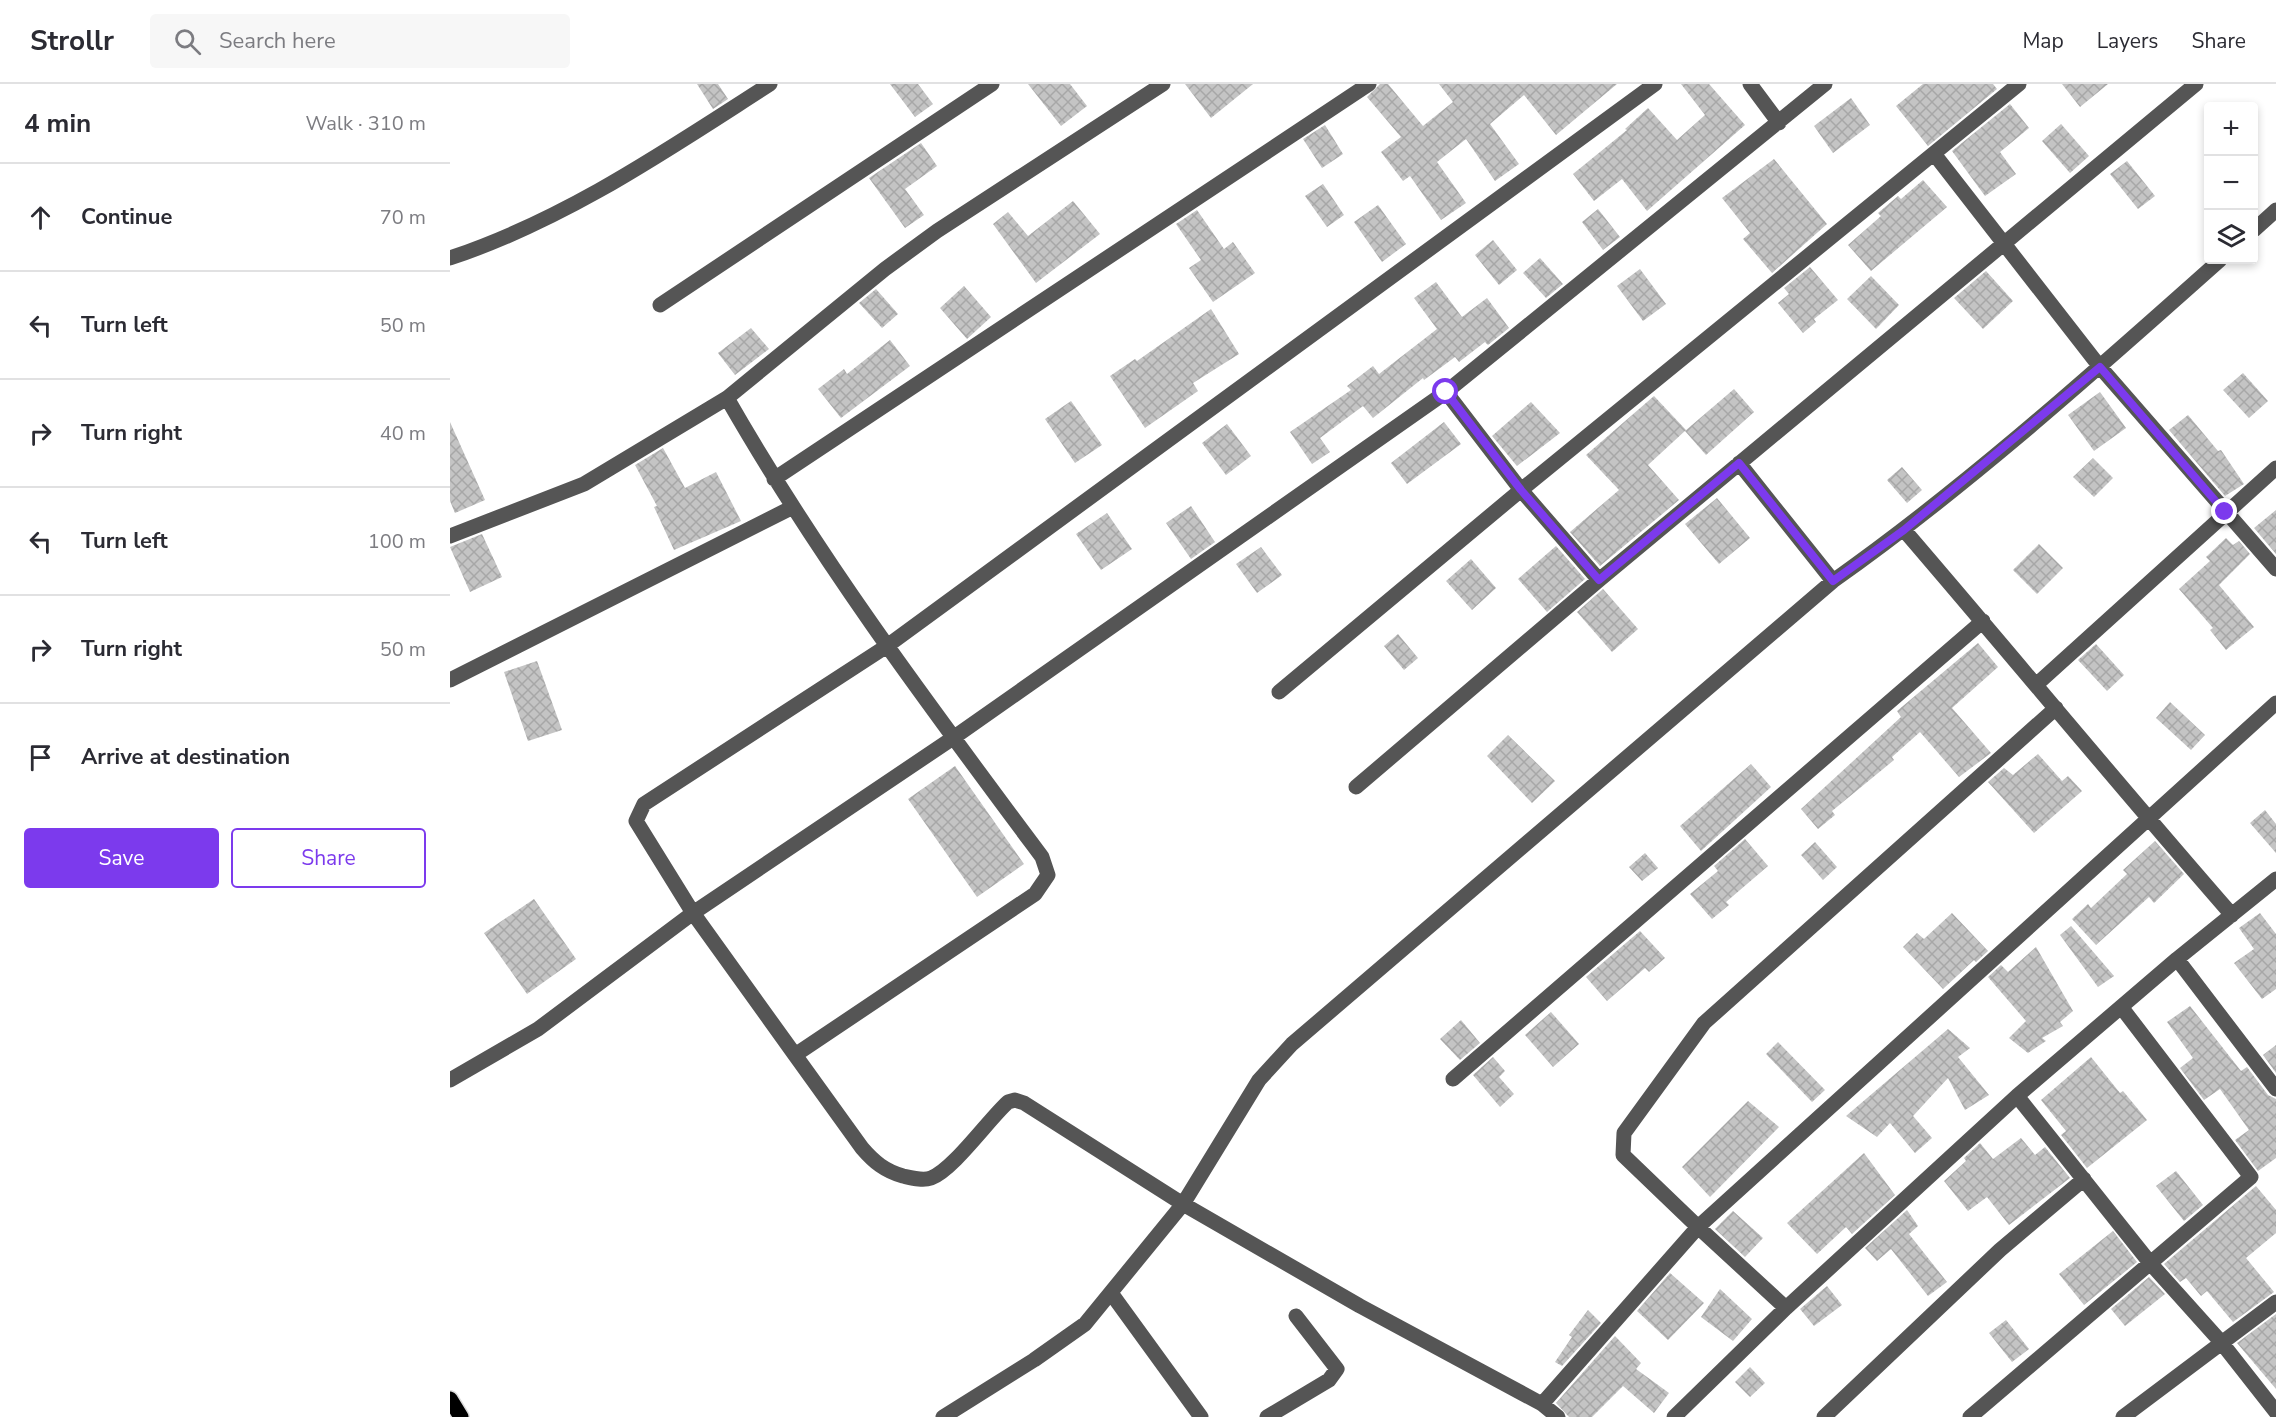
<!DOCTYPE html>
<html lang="en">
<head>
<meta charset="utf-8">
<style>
  body { margin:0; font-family:"Nunito Sans",sans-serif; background:#f7f7f7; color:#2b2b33 }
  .controls { position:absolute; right:18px; top:18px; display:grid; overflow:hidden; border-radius:6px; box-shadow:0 3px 9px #0003 }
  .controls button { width:54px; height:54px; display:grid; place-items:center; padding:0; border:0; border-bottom:2px solid #e1e1e2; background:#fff; color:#2b2b33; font:30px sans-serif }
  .stop { position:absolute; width:18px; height:18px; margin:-14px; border:4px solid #7c3aed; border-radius:50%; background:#fff }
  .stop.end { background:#7c3aed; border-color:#fff; box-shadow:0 2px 6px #0008 }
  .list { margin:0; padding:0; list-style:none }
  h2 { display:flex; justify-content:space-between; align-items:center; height:78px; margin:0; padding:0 24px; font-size:26px }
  h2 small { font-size:20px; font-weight:400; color:#7c7c81 }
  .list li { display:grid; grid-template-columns:39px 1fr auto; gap:18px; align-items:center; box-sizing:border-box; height:108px; padding:0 24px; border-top:2px solid #e1e1e2 }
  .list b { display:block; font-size:22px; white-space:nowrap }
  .list em { font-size:20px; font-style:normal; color:#7c7c81 }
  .actions { display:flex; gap:12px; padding:18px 24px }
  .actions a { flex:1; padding:14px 0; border:2px solid #7c3aed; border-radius:6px; text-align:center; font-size:21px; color:#7c3aed }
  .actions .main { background:#7c3aed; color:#fff }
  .icon { flex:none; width:33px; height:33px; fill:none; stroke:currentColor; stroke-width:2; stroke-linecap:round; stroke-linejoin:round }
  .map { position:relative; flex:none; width:1826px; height:1333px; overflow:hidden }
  header { display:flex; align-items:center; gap:36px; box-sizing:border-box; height:84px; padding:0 30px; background:#fff; border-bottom:2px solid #e1e1e2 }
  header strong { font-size:28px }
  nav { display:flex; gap:33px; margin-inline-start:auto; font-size:21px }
  .search { width:420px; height:54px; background:#f7f7f7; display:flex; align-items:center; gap:15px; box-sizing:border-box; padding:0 21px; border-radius:6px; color:#7c7c81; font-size:22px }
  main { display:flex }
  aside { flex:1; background:#fff }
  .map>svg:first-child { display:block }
  .building { fill:url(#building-cross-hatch) }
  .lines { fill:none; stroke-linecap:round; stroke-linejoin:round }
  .major-casing { stroke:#dbdbdb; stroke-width:18 }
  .minor { stroke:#555; stroke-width:15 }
  .major { stroke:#000; stroke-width:15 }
  .route { stroke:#7c3aed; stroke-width:8 }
</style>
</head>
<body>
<header>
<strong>Strollr</strong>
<div class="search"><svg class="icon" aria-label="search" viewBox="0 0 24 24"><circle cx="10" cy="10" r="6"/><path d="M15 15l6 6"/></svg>Search here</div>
<nav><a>Map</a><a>Layers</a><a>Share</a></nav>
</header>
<main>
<aside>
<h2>4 min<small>Walk · 310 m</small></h2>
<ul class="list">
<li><svg class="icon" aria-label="ahead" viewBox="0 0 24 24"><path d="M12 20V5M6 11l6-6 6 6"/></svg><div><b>Continue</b></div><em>70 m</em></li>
<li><svg class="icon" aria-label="left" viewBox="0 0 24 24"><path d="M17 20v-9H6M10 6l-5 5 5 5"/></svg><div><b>Turn left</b></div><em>50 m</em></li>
<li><svg class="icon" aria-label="right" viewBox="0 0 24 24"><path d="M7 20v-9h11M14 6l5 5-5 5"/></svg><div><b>Turn right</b></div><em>40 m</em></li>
<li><svg class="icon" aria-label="left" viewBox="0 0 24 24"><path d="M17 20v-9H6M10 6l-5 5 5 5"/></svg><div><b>Turn left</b></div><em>100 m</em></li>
<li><svg class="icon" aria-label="right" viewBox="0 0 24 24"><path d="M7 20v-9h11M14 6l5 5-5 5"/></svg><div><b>Turn right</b></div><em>50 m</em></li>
<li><svg class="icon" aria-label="arrive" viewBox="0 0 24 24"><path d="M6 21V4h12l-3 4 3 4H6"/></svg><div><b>Arrive at destination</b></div></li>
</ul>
<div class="actions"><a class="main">Save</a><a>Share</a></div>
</aside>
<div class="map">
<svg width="1826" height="1333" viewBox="0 0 1826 1333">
  <defs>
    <pattern id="building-cross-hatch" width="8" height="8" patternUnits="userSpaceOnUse" patternTransform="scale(1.5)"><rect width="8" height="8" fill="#c4c4c4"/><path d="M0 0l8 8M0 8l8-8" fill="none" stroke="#a7a7a7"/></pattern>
  </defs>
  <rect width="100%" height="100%" fill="#fff"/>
  <!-- building -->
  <path class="building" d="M 247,0 L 268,0 L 278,15 L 263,25 Z
    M 440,0 L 468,0 L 483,20 L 465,33 Z
    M 578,0 L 620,0 L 637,22 L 611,42 Z
    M 735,0 L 803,0 L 761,34 Z
    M 930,0 L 938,0 L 973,42 L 1003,18 L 989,0 L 1167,0 L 1106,51 L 1074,11 L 1040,40 L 1069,80 L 1045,97 L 1016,55 L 987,78 L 1016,119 L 991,136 L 960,92 L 953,97 L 931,68 L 951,53 L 917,13 Z
    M 1231,0 L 1259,0 L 1295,41 L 1197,127 L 1172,95 L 1144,117 L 1123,90 L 1177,46 L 1175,45 L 1198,24 L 1227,56 L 1255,31 Z
    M 1473,0 L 1543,0 L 1547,5 L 1478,62 L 1446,22 Z
    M 1612,0 L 1658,0 L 1630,23 Z
    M 1401,14 L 1420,41 L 1383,69 L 1364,42 Z
    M 1560,20 L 1579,44 L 1550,68 L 1566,90 L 1535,112 L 1502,67 Z
    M 1611,40 L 1639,72 L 1620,89 L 1592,57 Z
    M 875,41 L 893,70 L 872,84 L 853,55 Z
    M 471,59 L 487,82 L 455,105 L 474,131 L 455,144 L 419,94 Z
    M 1324,75 L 1377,140 L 1322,189 L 1293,155 L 1300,149 L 1272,114 Z
    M 1677,77 L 1705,112 L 1688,125 L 1660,90 Z
    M 1473,96 L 1497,123 L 1421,187 L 1398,161 L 1431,132 L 1428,129 L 1448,112 L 1451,115 Z
    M 873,100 L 894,131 L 877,143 L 855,112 Z
    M 623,117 L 650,150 L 586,199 L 543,140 L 558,128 L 578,152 Z
    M 928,121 L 956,160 L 932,178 L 904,138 Z
    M 1148,125 L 1170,153 L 1153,166 L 1132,138 Z
    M 747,126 L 774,165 L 783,158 L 805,189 L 763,218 L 739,184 L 751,176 L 726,140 Z
    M 1043,156 L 1067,186 L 1049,201 L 1025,171 Z
    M 1090,174 L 1113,200 L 1096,214 L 1073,189 Z
    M 1360,183 L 1388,216 L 1364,235 L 1366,238 L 1353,249 L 1328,219 L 1339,210 L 1334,204 Z
    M 1190,185 L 1216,220 L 1193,237 L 1167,202 Z
    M 1536,187 L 1563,217 L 1533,245 L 1504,214 Z
    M 1421,192 L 1449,221 L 1426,245 L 1397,215 Z
    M 986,198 L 1012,233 L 1037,214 L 1059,244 L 1038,261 L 1035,258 L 1009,278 L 1005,273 L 974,296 L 973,294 L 923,334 L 913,322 L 870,354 L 880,368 L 862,380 L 840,348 L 901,306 L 897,302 L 923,282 L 929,290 L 987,245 L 964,214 Z
    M 514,202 L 541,233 L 517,255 L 490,224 Z
    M 426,205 L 448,230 L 432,244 L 409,219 Z
    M 761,225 L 789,270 L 743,299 L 748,307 L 695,344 L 660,292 L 685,275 L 687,277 Z
    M 301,244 L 319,265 L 285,291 L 268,269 Z
    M 440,256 L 460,282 L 391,334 L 368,305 L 394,285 L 397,290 Z
    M 1793,289 L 1818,317 L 1799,334 L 1773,306 Z
    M 1284,305 L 1304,328 L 1256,371 L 1235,347 Z
    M 1650,308 L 1676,344 L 1644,367 L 1618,331 Z
    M 1204,312 L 1236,346 L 1198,381 L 1229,416 L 1150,482 L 1120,448 L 1169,406 L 1136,371 Z
    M 621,317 L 652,361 L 625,379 L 595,335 Z
    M 1081,318 L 1110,349 L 1067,382 L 1042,352 Z
    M 1738,331 L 1768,367 L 1771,366 L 1794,400 L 1775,412 L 1719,346 Z
    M 0,338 L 35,416 L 5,429 L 0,417 Z
    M 994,338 L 1011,360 L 957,400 L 941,379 Z
    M 777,340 L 801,372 L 776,391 L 752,359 Z
    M 213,364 L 235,404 L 266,388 L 291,437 L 224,466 L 204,423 L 207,422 L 185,381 Z
    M 1643,374 L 1663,394 L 1644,413 L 1623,393 Z
    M 1452,383 L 1472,406 L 1457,419 L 1437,396 Z
    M 1267,414 L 1300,454 L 1269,480 L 1235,440 Z
    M 741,422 L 765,458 L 741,475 L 716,439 Z
    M 1826,426 L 1826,470 L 1804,444 Z
    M 657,429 L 682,465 L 651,486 L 626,450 Z
    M 32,450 L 52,493 L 20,508 L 0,463 Z
    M 1776,454 L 1783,461 L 1789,457 L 1800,470 L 1769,501 L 1804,543 L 1776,566 L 1760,546 L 1763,544 L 1729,505 L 1760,477 L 1756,473 Z
    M 1589,460 L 1613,484 L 1587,510 L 1563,486 Z
    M 1106,462 L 1135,495 L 1097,528 L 1068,495 Z
    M 811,463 L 832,491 L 807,509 L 786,480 Z
    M 1021,475 L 1046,504 L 1022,526 L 996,497 Z
    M 1153,505 L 1188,545 L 1162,568 L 1127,528 Z
    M 948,550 L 968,574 L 954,586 L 934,562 Z
    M 1528,559 L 1548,583 L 1502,624 L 1541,669 L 1509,693 L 1470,648 L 1442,673 L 1444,676 L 1382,727 L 1385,731 L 1368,745 L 1351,725 L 1451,633 L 1447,627 Z
    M 1646,560 L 1674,591 L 1657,607 L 1628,576 Z
    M 87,577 L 112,646 L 78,657 L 54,588 Z
    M 1720,618 L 1755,651 L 1741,666 L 1706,634 Z
    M 1058,651 L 1105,697 L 1082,719 L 1037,672 Z
    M 1588,670 L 1612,697 L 1618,692 L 1632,707 L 1584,749 L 1538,698 L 1554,684 L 1563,691 Z
    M 1301,680 L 1321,703 L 1251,767 L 1230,742 Z
    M 505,682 L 574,780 L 527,813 L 458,715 Z
    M 1815,726 L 1826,740 L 1826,769 L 1800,739 Z
    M 1295,755 L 1318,782 L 1276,818 L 1279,821 L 1262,835 L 1240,810 L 1268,787 L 1264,782 Z
    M 1705,757 L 1734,790 L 1704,819 L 1699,813 L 1646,861 L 1622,835 L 1638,820 L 1641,824 L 1677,790 L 1673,786 Z
    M 1365,758 L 1387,783 L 1373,796 L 1351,771 Z
    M 1195,769 L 1208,784 L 1192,797 L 1179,783 Z
    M 84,815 L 126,875 L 77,910 L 34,849 Z
    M 1502,829 L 1538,867 L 1526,878 L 1524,876 L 1493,905 L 1453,863 L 1467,849 L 1474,855 Z
    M 1810,829 L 1826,850 L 1826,905 L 1812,915 L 1784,879 L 1804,865 L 1789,844 Z
    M 1621,842 L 1664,892 L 1648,903 L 1610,851 Z
    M 1190,847 L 1215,874 L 1199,888 L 1195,884 L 1157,917 L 1136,893 Z
    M 1586,863 L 1623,927 L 1610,938 L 1613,942 L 1592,954 L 1596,957 L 1578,969 L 1559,954 L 1576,937 L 1538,893 L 1551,881 L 1558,888 Z
    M 1740,922 L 1791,987 L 1797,983 L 1818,1011 L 1826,1015 L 1826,1074 L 1808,1087 L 1785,1056 L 1799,1046 L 1770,1005 L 1754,1016 L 1730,984 L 1743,974 L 1717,938 Z
    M 1101,928 L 1129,960 L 1103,983 L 1075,951 Z
    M 1011,936 L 1030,959 L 1010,976 L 990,955 Z
    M 1498,945 L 1520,964 L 1508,973 L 1539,1011 L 1515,1026 L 1498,994 L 1463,1032 L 1482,1054 L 1465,1069 L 1440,1039 L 1427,1053 L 1396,1032 Z
    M 1328,958 L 1375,1006 L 1362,1018 L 1316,970 Z
    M 1826,961 L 1826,989 L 1813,971 Z
    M 1043,973 L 1055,987 L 1049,993 L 1064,1010 L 1050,1023 L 1023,991 Z
    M 1641,973 L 1670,1009 L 1673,1007 L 1697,1036 L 1637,1084 L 1611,1051 L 1616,1047 L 1591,1016 Z
    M 1298,1017 L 1329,1043 L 1260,1113 L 1232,1083 Z
    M 1571,1054 L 1585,1071 L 1595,1063 L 1620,1094 L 1559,1141 L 1537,1113 L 1518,1127 L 1494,1097 L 1516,1077 L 1514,1074 L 1530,1059 L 1543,1075 Z
    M 1414,1069 L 1445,1111 L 1402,1150 L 1396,1143 L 1367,1170 L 1337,1139 Z
    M 1726,1087 L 1753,1121 L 1734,1137 L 1706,1102 Z
    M 1806,1102 L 1826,1126 L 1826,1149 L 1796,1174 L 1824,1208 L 1783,1238 L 1757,1207 L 1751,1212 L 1736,1194 L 1730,1198 L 1714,1180 Z
    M 1457,1126 L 1468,1142 L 1459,1150 L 1497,1198 L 1478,1212 L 1441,1165 L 1427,1177 L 1415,1164 Z
    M 1283,1127 L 1313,1154 L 1295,1173 L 1265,1145 Z
    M 1663,1147 L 1687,1178 L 1634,1221 L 1609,1190 Z
    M 1220,1189 L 1254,1219 L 1218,1256 L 1187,1227 Z
    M 1699,1193 L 1715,1210 L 1675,1242 L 1661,1225 Z
    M 1377,1202 L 1392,1221 L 1364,1242 L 1350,1225 Z
    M 1270,1205 L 1302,1235 L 1283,1257 L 1251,1233 Z
    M 1138,1226 L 1151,1239 L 1112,1282 L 1105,1278 L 1122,1253 L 1119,1251 Z
    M 1826,1230 L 1826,1305 L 1787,1259 Z
    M 1556,1236 L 1579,1265 L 1562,1278 L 1539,1249 Z
    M 1165,1252 L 1191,1279 L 1186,1285 L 1219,1309 L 1204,1329 L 1173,1302 L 1142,1333 L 1119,1333 L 1106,1319 Z
    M 1300,1283 L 1315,1299 L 1300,1313 L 1285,1298 Z"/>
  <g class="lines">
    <!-- major casing -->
    <g class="major-casing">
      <path id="major" d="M 0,1315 L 11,1333"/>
    </g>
    <!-- minor -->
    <path class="minor" d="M 1300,0 L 1329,39
      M 1485,71 L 1650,283 L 1826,485
      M 1804,146 L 1826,126
      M 0,174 C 117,135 217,66 320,0
      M 210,221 L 542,0
      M 996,308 L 1071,406 L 1149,496
      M 277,314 C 369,475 481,624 592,773 L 598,791 L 585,810 L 345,971 L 243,829 L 503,654 L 996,308 L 1375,0
      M 1289,379 L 1383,497
      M 324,395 L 919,0
      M 1454,446 C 1564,574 1671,704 1782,831
      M 0,452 L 134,400 L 277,314 L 435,185 L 487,147 L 713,0
      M 0,596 L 343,423
      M 1587,600 L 1826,384
      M 829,608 L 1071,406 L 1569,0
      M 1606,624 L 1254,939 L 1174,1049 L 1173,1071 L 1248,1143 L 1826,619
      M 906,703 L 1149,496 L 1746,0
      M 1727,875 L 1826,1005
      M 345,971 L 412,1064 C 424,1078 435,1087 453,1092 C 462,1094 473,1097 481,1094 C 503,1086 539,1035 558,1018 L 565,1016 L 574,1019 L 733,1120 L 910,1222 L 1092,1320 L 1108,1333
      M 1003,995 L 1533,537
      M 0,996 L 88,945 L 243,829 L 186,737 L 194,720 L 437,562 L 1205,0
      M 1567,1012 L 1701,1180 L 1771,1258 L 1826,1328
      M 661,1209 L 751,1333
      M 1092,1320 L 1248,1143 L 1336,1224 L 1567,1012 L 1727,875 L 1826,795
      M 493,1333 L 584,1276 L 635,1240 L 733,1120 L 809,996 L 842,960 L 1383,497 C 1520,400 1645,287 1770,176
      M 817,1333 L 879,1296 L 887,1285 L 846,1232
      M 1224,1333 L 1336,1224
      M 1374,1333 L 1550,1166 L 1634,1095
      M 1520,1333 L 1801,1093 L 1672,924
      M 1673,1333 L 1826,1218"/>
    <!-- major -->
    <use href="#major" class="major"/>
  </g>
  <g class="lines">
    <!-- route -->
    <path class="route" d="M 996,308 L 1071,406 L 1149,496 L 1289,379 L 1383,497 L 1454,446 L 1650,283 L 1775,428"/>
  </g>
</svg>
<div class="controls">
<button>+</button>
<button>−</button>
<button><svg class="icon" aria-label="layers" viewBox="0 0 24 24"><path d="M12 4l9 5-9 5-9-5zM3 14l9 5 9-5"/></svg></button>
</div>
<div class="stop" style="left:996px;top:308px"></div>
<div class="stop end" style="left:1775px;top:428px"></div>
</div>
</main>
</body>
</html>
